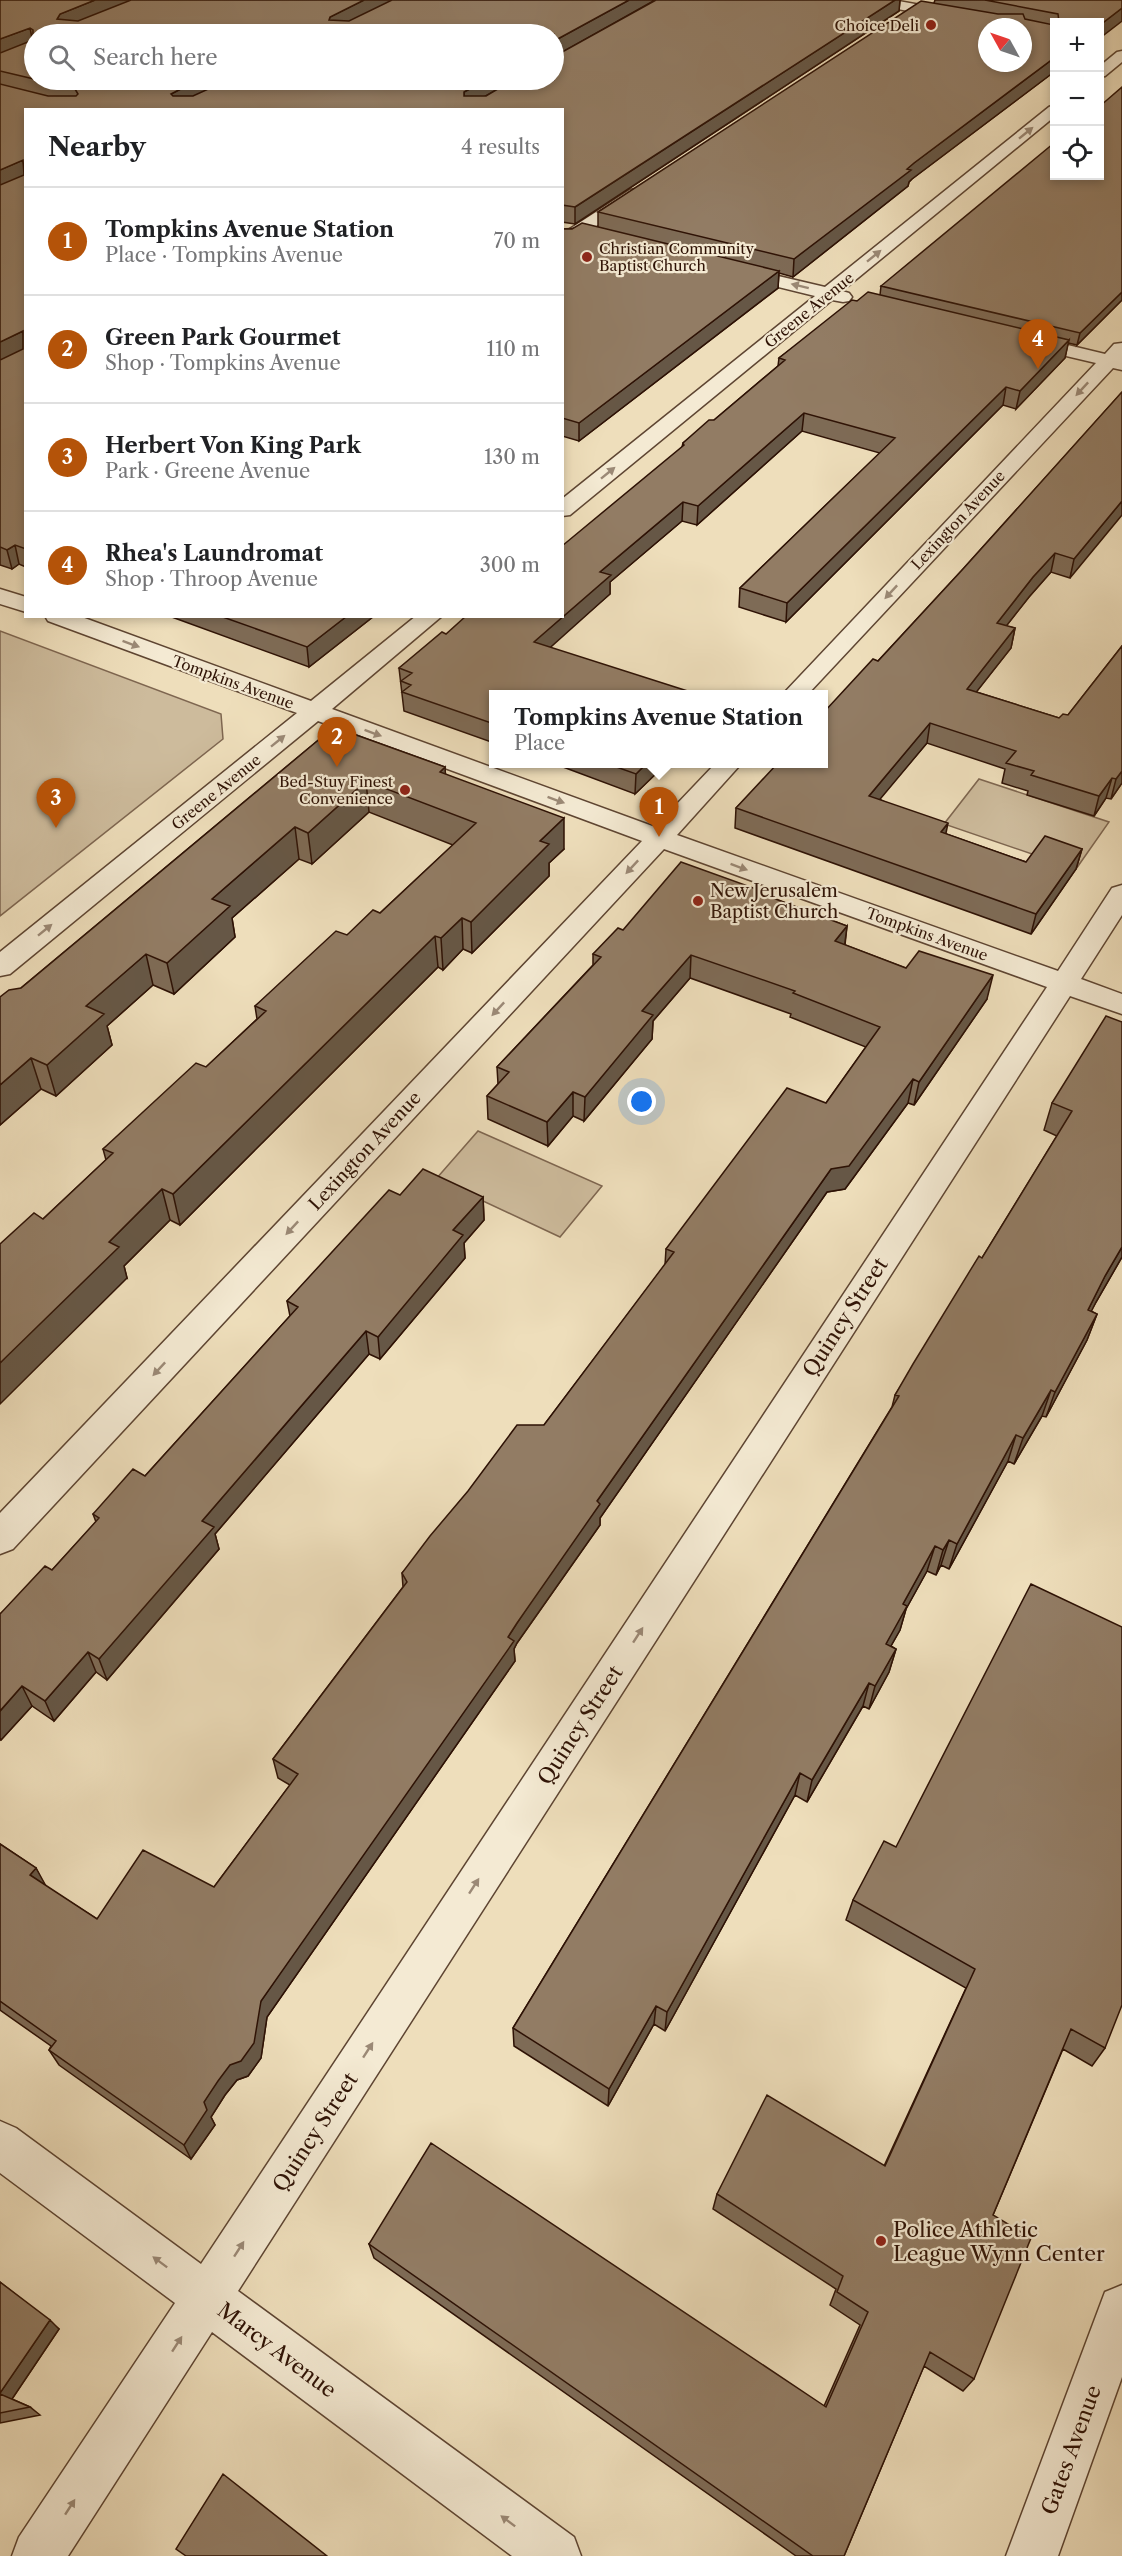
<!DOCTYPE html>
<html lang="en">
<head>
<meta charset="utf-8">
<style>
  body { margin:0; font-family:"Libre Caslon Text",serif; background:#f2f2f2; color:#202124 }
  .controls { position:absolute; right:18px; top:18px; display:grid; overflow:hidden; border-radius:0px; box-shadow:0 3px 9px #0003 }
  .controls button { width:54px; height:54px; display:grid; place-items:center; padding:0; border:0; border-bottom:2px solid #e0e0e0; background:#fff; color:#202124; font:30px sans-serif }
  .compass { position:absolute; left:978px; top:18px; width:54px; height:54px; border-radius:50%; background:#fff; box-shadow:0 3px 9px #0003; rotate:310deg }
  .you { position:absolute; left:642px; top:1102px; width:21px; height:21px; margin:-15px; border:4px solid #fff; border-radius:50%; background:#1a73e8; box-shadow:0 0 0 9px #1a73e833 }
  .badge { display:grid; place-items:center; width:39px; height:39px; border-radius:50%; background:#b45309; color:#fff; font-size:20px; font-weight:700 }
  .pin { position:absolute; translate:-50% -50px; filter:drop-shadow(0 2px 3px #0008) }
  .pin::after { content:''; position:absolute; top:32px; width:21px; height:18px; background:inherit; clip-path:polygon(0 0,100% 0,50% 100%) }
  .popup { position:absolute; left:489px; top:690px; width:339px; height:78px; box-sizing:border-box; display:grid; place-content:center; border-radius:0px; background:#fff; filter:drop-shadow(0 2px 4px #0005); font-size:20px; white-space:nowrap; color:#757577 }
  .popup b { font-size:22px; color:#202124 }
  .popup::after { content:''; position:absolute; left:50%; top:100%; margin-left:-12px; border:12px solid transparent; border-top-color:#fff }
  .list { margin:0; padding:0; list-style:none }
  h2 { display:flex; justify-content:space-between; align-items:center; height:78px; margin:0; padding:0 24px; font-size:26px }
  h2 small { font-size:20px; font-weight:400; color:#757577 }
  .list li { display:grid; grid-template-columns:39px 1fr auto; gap:18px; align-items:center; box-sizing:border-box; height:108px; padding:0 24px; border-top:2px solid #e0e0e0 }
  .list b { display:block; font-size:22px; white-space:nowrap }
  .list p { margin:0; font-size:20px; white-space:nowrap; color:#757577 }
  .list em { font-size:20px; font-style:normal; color:#757577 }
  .icon { flex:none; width:33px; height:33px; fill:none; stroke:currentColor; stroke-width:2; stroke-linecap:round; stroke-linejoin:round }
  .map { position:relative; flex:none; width:1122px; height:2556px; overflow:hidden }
  .search { position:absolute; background:#fff; box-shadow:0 3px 9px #0003; left:24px; top:24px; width:540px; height:66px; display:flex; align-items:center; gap:15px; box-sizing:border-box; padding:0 21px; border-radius:33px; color:#757577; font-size:22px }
  .panel { position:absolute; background:#fff; box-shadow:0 3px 9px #0003; left:24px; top:108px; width:540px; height:510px; border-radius:0px }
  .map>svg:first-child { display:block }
  .green { fill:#cdbb9c; stroke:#7e6650; stroke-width:1.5 }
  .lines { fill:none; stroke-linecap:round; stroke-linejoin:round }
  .minor-casing { stroke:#5e4532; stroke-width:3 }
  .minor { fill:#f4ead3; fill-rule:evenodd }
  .wall { fill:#7e6b56; stroke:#2e1205; stroke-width:1.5; fill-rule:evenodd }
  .shaded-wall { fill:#665746; stroke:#2e1205; stroke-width:1.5 }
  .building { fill:#927c64; stroke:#2e1205; stroke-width:1.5; fill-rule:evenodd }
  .oneway { fill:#9b8976 }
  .poi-dot { fill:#8f2418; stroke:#f4ead3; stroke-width:2 }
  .labels { text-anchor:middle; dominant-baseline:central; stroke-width:4.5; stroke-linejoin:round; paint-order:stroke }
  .far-poi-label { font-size:15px; fill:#2e1205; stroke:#f4ead3; text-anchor:end }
  .far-street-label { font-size:15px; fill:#2e1205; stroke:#f4ead3 }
  .poi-label { font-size:18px; fill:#2e1205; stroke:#f4ead3; text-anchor:start }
  .street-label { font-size:18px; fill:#2e1205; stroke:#f4ead3 }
  .near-street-label { font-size:21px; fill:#2e1205; stroke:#f4ead3 }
  .near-poi-label { font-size:21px; fill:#2e1205; stroke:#f4ead3; text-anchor:start }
</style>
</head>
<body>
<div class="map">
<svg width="1122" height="2556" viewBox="0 0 1122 2556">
  <rect width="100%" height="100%" fill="#eedebb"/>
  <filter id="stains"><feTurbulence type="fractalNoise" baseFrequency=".00333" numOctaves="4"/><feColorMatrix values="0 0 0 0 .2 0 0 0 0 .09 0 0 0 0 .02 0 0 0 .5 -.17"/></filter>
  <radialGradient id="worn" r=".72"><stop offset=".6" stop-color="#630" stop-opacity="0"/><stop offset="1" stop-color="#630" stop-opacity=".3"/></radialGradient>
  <!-- green -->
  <path class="green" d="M 0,631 L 221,714 L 223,739 L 0,916 Z
    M 979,779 L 1109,822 L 1076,869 L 944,824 Z
    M 478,1131 L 602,1186 L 560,1237 L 436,1179 Z"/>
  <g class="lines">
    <!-- minor casing -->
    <g class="minor-casing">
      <path id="minor" d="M 863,0 L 893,0 L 1019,23 L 1026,27 L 1023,30 L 1023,27 L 996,27 L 870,4 Z
        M 1122,51 L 1122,62 L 1105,76 L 1100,77 L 1100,66 L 1117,52 Z
        M 1054,105 L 1054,117 L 842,291 L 849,293 L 852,297 L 849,301 L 843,302 L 832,300 L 570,515 L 562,516 L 562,499 L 815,296 L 730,275 L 727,271 L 730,267 L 736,266 L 825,287 L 1049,107 Z
        M 636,189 L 642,190 L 644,194 L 642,198 L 562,247 L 562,234 L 630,190 Z
        M 1022,334 L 1105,354 L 1114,344 L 1122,343 L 1122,370 L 1113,368 L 808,694 L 783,694 L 1096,363 L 1015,344 L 1013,340 L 1015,336 Z
        M 0,589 L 26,597 L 26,612 L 0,604 Z
        M 45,616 L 79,616 L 311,701 L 416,616 L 442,616 L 332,709 L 655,827 L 715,764 L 741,764 L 677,835 L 1058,971 L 1112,888 L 1122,885 L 1122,915 L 1081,979 L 1122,994 L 1122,1014 L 1070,996 L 238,2291 L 574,2537 L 581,2556 L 512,2556 L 212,2332 L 68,2556 L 12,2556 L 19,2537 L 175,2303 L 0,2173 L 0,2121 L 16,2128 L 201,2264 L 1047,987 L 664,849 L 13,1549 L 0,1554 L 0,1513 L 642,841 L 318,721 L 10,974 L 0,976 L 0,952 L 297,713 L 48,621 Z
        M 1122,2285 L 1122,2377 L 1058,2556 L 1006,2556 L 1105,2292 Z"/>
    </g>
    <!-- minor -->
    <use href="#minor" class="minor"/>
  </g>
  <!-- wall -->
  <path class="wall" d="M 0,0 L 900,0 L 899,11 L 575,224 L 562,222 L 562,110 L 26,110 L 26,567 L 19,564 L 12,569 L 0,565 ZM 554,34 L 554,80 L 34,80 Z
    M 935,0 L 1122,0 L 1100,22 L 1054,22 L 1054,72 L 912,179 L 909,182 L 908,186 L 793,277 L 779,273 L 778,288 L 579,441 L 562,436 L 562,229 L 598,227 L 598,212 L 934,3 Z
    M 881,286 L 1122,300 L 1077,345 L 1068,343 L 1065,358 L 1016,409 L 1003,405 L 786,622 L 739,607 L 740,588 L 880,453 L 802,431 L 697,525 L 682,521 L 610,582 L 610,594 L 494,694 L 494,743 L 404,711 L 399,668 L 446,634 L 562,616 L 682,447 L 683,443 L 714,420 L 778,366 L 779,358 L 857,301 L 880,295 Z
    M 1122,392 L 1070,578 L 1051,572 L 1029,597 L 1006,626 L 1015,628 L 1011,648 L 976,692 L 1059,718 L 1068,715 L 1122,646 L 1122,783 L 1111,799 L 1106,798 L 1094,816 L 1027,795 L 1028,791 L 1002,783 L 1005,769 L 927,743 L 879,799 L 946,834 L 1026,862 L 1082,849 L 1076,869 L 1031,934 L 735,828 L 736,808 L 878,661 L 963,569 Z
    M 169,616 L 374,616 L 309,667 Z
    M 334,727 L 445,767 L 445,774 L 564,849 L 549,863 L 549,876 L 472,953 L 463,949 L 443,970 L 438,967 L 180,1225 L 170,1220 L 124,1266 L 127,1278 L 43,1219 L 106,1160 L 103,1149 L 206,1067 L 257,1019 L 255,1006 L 347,935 L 380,913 L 453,845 L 369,812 L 312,864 L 299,859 L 232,918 L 235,937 L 174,994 L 153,985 L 107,1026 L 112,1045 L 56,1096 L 41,1089 L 0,1125 L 21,988 Z
    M 555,764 L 666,764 L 635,794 Z
    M 759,890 L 759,893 L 847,926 L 845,945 L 987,999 L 914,1105 L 908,1103 L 845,1189 L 827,1192 L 600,1518 L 600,1525 L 517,1643 L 514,1649 L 515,1661 L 267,2017 L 261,2058 L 248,2076 L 237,2080 L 225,2095 L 211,2117 L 215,2125 L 191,2159 L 59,2065 L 49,2050 L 51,2046 L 0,2010 L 0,1844 L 36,1868 L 45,1886 L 97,1919 L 214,1887 L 290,1785 L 278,1778 L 273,1759 L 403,1587 L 402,1573 L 544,1425 L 665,1265 L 666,1249 L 826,1103 L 866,1047 L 790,1017 L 791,1014 L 690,978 L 653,1021 L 652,1039 L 584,1121 L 573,1116 L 548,1146 L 488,1119 L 487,1096 L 498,1084 L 497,1067 L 593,965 L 593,954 L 623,930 Z
    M 1122,1022 L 1122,1257 L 1091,1311 L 1097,1314 L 1087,1340 L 1046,1417 L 1042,1416 L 1014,1464 L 1008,1461 L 949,1569 L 941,1565 L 936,1575 L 927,1571 L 906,1609 L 900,1630 L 891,1646 L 896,1649 L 889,1672 L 869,1709 L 863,1706 L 807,1802 L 795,1795 L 665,2031 L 654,2024 L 608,2106 L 514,2046 L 513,2028 L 892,1407 L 895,1395 L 982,1258 L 1057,1136 L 1044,1130 L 1052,1103 Z
    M 400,1195 L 483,1197 L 484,1220 L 464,1243 L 465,1258 L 380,1359 L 369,1354 L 215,1534 L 219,1549 L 107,1680 L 96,1672 L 54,1721 L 32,1706 L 1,1740 L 0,1740 L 0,1614 L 52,1570 L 96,1522 L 93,1514 L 145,1476 L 290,1316 L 287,1301 Z
    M 896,1847 L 1105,2048 L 1092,2066 L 1063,2049 L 993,2215 L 974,2379 L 963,2391 L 924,2366 L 844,2556 L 796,2556 L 374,2258 L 369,2244 L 824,2406 L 860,2325 L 830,2305 L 836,2289 L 713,2209 L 717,2194 L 884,2166 L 966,1988 L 846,1920 L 853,1900 Z
    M 0,2282 L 59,2329 L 12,2399 L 30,2407 L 40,2415 L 0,2423 Z"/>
  <!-- shaded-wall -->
  <path class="shaded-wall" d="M 95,0 L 133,0 L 63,29 L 57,19 L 60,14 Z
    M 364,0 L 395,0 L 331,32 L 329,20 L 330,17 Z
    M 629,0 L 655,0 L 554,57 L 554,41 Z
    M 895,0 L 900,0 L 899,11 L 575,224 L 575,207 Z
    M 1122,8 L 1122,21 L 1100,38 L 1100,25 Z
    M 30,28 L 33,43 L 0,56 L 0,39 Z
    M 1054,58 L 1054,72 L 912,179 L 909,182 L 908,186 L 793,277 L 794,259 L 914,163 Z
    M 198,80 L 230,80 L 173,110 L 171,94 Z
    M 486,80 L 513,80 L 465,108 L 464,92 Z
    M 23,160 L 26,177 L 0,188 L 0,170 Z
    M 779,271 L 778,288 L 579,441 L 579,423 Z
    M 1122,292 L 1122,300 L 1077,345 L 1080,333 Z
    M 23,331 L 26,349 L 0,362 L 0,342 Z
    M 1069,340 L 1065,358 L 1016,409 L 1020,391 Z
    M 1006,387 L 1003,405 L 786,622 L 787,603 Z
    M 804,413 L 802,431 L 697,525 L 698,506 Z
    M 1122,501 L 1122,515 L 1070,578 L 1074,559 Z
    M 683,502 L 682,521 L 610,582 L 610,594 L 534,662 L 534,642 L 600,572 Z
    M 15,545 L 19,564 L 12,569 L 7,550 Z
    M 1055,553 L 1051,572 L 1029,597 L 993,643 L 997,623 L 1033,577 Z
    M 347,616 L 374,616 L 309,667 L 307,647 Z
    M 1015,628 L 1011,648 L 963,709 L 967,689 Z
    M 930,723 L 927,743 L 866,816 L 869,796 Z
    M 646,764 L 666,764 L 635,794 L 636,774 Z
    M 445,767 L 447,798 L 440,772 Z
    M 1122,771 L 1122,783 L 1111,799 L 1116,779 Z
    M 1112,778 L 1106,798 L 1094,816 L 1099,796 Z
    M 366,781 L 369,812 L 312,864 L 308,833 Z
    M 564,818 L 564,849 L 549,863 L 549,876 L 472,953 L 471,922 L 540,841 Z
    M 948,823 L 944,843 L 941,832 Z
    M 295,827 L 299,859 L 232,918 L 235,937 L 174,994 L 167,963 L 212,899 Z
    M 1082,849 L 1076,869 L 1031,934 L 1036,914 Z
    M 462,918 L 463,949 L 443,970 L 441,938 Z
    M 847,926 L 844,950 L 835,941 Z
    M 435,936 L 438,967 L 180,1225 L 173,1194 Z
    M 146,954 L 153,985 L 107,1026 L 112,1045 L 56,1096 L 47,1065 L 86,1006 Z
    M 691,955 L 690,978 L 653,1021 L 652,1039 L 584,1121 L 585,1097 L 642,1011 Z
    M 993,975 L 987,999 L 914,1105 L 919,1082 Z
    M 31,1058 L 41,1089 L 0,1125 L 0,1085 Z
    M 913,1079 L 908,1103 L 845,1189 L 827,1192 L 600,1518 L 600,1525 L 517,1643 L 514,1649 L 515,1661 L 267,2017 L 261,2058 L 248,2076 L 237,2080 L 225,2095 L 211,2117 L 215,2125 L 191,2159 L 184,2145 L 204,2102 L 261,2001 L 508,1637 L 517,1623 L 597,1501 L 831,1169 Z
    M 573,1092 L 573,1116 L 548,1146 L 547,1122 Z
    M 162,1189 L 170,1220 L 124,1266 L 127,1278 L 0,1404 L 0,1363 L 109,1242 Z
    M 483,1197 L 484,1220 L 464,1243 L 465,1258 L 380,1359 L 378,1337 L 453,1230 Z
    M 1122,1247 L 1122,1257 L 1096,1302 L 1079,1336 L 1088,1310 L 1105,1276 Z
    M 1097,1314 L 1087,1340 L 1046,1417 L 1055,1392 Z
    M 366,1331 L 369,1354 L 215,1534 L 219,1549 L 107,1680 L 99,1659 L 202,1521 Z
    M 1051,1390 L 1042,1416 L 1014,1464 L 1023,1438 Z
    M 1016,1435 L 1008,1461 L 949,1569 L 957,1544 Z
    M 949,1540 L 941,1565 L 936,1575 L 943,1550 Z
    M 935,1546 L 927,1571 L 906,1609 L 900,1630 L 879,1667 L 886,1644 L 903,1604 Z
    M 896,1649 L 889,1672 L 869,1709 L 875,1686 Z
    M 88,1652 L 96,1672 L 54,1721 L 45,1701 Z
    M 869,1683 L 863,1706 L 807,1802 L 812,1780 Z
    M 22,1686 L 32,1706 L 1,1740 L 0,1738 L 0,1711 Z
    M 800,1773 L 795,1795 L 665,2031 L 667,2012 Z
    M 36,1868 L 46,1886 L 30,1875 Z
    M 656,2006 L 654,2024 L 608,2106 L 609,2089 Z
    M 50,2320 L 59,2329 L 10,2402 L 0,2394 L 0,2393 Z"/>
  <!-- building -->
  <path class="building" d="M 0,0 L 95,0 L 60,14 L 57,19 L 78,21 L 131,0 L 364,0 L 330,17 L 329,20 L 349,21 L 392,0 L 629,0 L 554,41 L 554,34 L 34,34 L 34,79 L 0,71 L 0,53 L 33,40 L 33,30 L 30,28 L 0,39 Z
    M 656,0 L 895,0 L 575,207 L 562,205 L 562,110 L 26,110 L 26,549 L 15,545 L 7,550 L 0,547 L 0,360 L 23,349 L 23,331 L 0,342 L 0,185 L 24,175 L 23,160 L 0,170 L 0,84 L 48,96 L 76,96 L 78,94 L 75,89 L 36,80 L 198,80 L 171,94 L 173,96 L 193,96 L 228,80 L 486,80 L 464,92 L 464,96 L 486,96 L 513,80 L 554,80 L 554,55 L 555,56 Z
    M 985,0 L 1122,0 L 1122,8 L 1100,25 L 1100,22 L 1059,22 L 1058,14 Z
    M 921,1 L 998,14 L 1023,14 L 1025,19 L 1054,25 L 1054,58 L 914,163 L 907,169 L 911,170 L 794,259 L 598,212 ZM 987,27 L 1023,27 L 1023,63 L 987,63 Z
    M 1122,87 L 1122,292 L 1080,333 L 881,286 L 1054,143 L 1054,176 L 1100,176 L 1100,106 Z
    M 582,223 L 779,271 L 579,423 L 562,418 L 562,229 L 572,229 Z
    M 868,292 L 1069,340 L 1020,391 L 1006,387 L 787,603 L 740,588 L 895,438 L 804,413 L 698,506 L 683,502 L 600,572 L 611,575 L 534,642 L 697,694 L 494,694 L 494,724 L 402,692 L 411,685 L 401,681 L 412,673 L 399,668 L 442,632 L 446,634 L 466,616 L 562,616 L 562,546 L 684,445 L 683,443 L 709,420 L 714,420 L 785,360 L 779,358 L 852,300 L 857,301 Z
    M 1122,392 L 1122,501 L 1074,559 L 1055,553 L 1033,577 L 997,623 L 1015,628 L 967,689 L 1059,718 L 1063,714 L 1068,715 L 1122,646 L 1122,771 L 1116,779 L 1112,778 L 1099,796 L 1031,775 L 1034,771 L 1006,763 L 1016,751 L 930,723 L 869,796 L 948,823 L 941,832 L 1026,862 L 1045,836 L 1082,849 L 1036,914 L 736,808 L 777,764 L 824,764 L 824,712 L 873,659 L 878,661 L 963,569 Z
    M 220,616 L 347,616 L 307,647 Z
    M 334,727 L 445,767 L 440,772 L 564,818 L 540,841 L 549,844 L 471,922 L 462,918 L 441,938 L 435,936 L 173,1194 L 162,1189 L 109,1242 L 119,1247 L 0,1363 L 0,1244 L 34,1213 L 43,1219 L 113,1153 L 103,1149 L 196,1063 L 206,1067 L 266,1011 L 255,1006 L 336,931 L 347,935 L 373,910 L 380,913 L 476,823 L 366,781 L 308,833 L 295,827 L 212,899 L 230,906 L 167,963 L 146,954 L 86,1006 L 104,1014 L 47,1065 L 31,1058 L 0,1085 L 0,997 L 9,990 L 21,988 Z
    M 608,764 L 646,764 L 636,774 Z
    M 681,862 L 759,890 L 757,892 L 847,926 L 835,941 L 906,968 L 919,951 L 993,975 L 919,1082 L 913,1079 L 849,1166 L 831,1169 L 597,1501 L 600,1504 L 517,1623 L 508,1637 L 514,1641 L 261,2001 L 254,2043 L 241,2061 L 230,2065 L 218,2081 L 204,2102 L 207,2110 L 184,2145 L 49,2050 L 56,2041 L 0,2001 L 0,1844 L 36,1868 L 30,1875 L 97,1919 L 143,1850 L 214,1887 L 298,1774 L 273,1759 L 407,1582 L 402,1573 L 430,1536 L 468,1491 L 517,1425 L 544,1425 L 674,1252 L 666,1249 L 787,1088 L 826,1103 L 880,1027 L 793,993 L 795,991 L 691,955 L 642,1011 L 653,1015 L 585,1097 L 573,1092 L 547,1122 L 487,1096 L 509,1072 L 497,1067 L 601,957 L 593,954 L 618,928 L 623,930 Z
    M 1106,1016 L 1122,1022 L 1122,1247 L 1105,1276 L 1088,1310 L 1097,1314 L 1055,1392 L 1051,1390 L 1023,1438 L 1016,1435 L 957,1544 L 949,1540 L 943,1550 L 935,1546 L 903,1604 L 907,1606 L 886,1644 L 896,1649 L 875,1686 L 869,1683 L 812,1780 L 800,1773 L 667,2012 L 656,2006 L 609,2089 L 513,2028 L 899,1396 L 895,1395 L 913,1364 L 979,1256 L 982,1258 L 1072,1111 L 1052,1103 Z
    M 423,1169 L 483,1197 L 453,1230 L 463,1235 L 378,1337 L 366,1331 L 202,1521 L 214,1527 L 99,1659 L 88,1652 L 45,1701 L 22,1686 L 0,1711 L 0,1614 L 45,1566 L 52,1570 L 99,1518 L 93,1514 L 133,1469 L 145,1476 L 298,1307 L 287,1301 L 389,1190 L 400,1195 Z
    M 1031,1584 L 1122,1627 L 1122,2005 L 1105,2048 L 1071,2029 L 993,2215 L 1031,2238 L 974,2379 L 930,2352 L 844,2556 L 813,2556 L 369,2244 L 431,2143 L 826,2407 L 868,2312 L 837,2292 L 843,2276 L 717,2194 L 767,2095 L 885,2166 L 975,1969 L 853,1900 L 884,1841 L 896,1847 Z
    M 0,2282 L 50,2320 L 0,2393 Z
    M 0,2394 L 30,2407 L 0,2413 Z
    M 223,2474 L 327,2556 L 186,2556 L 176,2549 Z"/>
  <!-- one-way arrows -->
  <defs><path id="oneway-solid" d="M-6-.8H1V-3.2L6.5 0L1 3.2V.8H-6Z" transform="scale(1.5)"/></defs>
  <g class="oneway">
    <use href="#oneway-solid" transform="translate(1026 133) rotate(-39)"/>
    <use href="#oneway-solid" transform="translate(874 256) rotate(-39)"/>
    <use href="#oneway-solid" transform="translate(800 286) rotate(-166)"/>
    <use href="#oneway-solid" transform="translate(1082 389) rotate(133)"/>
    <use href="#oneway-solid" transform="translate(608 473) rotate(-39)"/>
    <use href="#oneway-solid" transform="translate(891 592) rotate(133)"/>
    <use href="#oneway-solid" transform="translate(131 644) rotate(20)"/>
    <use href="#oneway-solid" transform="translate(373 733) rotate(20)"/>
    <use href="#oneway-solid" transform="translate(278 741) rotate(-39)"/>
    <use href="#oneway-solid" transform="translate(556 800) rotate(20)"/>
    <use href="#oneway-solid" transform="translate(632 867) rotate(133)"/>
    <use href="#oneway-solid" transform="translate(739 867) rotate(20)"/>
    <use href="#oneway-solid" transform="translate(45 930) rotate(-39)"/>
    <use href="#oneway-solid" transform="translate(498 1009) rotate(133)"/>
    <use href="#oneway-solid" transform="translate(292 1228) rotate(133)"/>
    <use href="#oneway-solid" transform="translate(159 1369) rotate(133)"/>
    <use href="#oneway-solid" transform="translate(638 1635) rotate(-57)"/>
    <use href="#oneway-solid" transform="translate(474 1886) rotate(-57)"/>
    <use href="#oneway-solid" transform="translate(368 2050) rotate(-57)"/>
    <use href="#oneway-solid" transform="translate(239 2249) rotate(-57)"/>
    <use href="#oneway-solid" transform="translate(160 2262) rotate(-143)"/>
    <use href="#oneway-solid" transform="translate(177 2344) rotate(-57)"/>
    <use href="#oneway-solid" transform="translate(70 2507) rotate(-57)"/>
    <use href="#oneway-solid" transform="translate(508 2521) rotate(-143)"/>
  </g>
  <!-- markers -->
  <g class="poi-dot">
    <circle cx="931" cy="25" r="6"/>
    <circle cx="587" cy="257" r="6"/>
    <circle cx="405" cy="790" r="6"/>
    <circle cx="698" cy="901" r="6"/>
    <circle cx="881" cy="2241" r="6"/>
  </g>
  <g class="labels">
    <!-- far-poi labels -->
    <g class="far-poi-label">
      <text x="919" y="25">Choice Deli</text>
      <text x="599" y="248" text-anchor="start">Christian Community<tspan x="599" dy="17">Baptist Church</tspan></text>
      <text x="393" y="781">Bed-Stuy Finest<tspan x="393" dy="17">Convenience</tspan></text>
    </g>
    <!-- far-street labels -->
    <g class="far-street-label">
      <text transform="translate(809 310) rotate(-39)">Greene Avenue</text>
      <text transform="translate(958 520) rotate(-47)">Lexington Avenue</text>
      <text transform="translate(233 682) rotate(20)">Tompkins Avenue</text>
      <text transform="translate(216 792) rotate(-39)">Greene Avenue</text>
      <text transform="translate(927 934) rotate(20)">Tompkins Avenue</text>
    </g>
    <!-- poi labels -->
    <g class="poi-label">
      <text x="710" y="891">New Jerusalem<tspan x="710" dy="21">Baptist Church</tspan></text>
    </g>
    <!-- street labels -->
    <g class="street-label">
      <text transform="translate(365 1151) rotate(-47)">Lexington Avenue</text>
    </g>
    <!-- near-street labels -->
    <g class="near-street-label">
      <text transform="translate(845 1317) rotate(-57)">Quincy Street</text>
      <text transform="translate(580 1725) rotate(-57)">Quincy Street</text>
      <text transform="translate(315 2132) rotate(-57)">Quincy Street</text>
      <text transform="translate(277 2350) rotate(37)">Marcy Avenue</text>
      <text transform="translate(1071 2450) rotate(-70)">Gates Avenue</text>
    </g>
    <!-- near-poi labels -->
    <g class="near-poi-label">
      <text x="893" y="2229">Police Athletic<tspan x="893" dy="24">League Wynn Center</tspan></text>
    </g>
  </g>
  <rect width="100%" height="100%" filter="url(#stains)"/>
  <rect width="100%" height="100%" fill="url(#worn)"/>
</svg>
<div class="controls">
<button>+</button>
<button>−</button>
<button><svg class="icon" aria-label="locate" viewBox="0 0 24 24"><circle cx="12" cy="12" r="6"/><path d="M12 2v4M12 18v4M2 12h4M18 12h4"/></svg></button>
</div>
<svg class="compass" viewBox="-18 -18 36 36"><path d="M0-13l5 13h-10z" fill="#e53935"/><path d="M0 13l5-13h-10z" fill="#757577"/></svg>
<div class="you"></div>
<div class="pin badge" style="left:659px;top:837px">1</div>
<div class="popup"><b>Tompkins Avenue Station</b>Place</div>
<div class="pin badge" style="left:337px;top:767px">2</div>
<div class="pin badge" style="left:56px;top:828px">3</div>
<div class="pin badge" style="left:1038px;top:369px">4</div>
<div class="search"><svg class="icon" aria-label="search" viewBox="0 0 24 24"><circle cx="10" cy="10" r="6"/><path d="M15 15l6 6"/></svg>Search here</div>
<section class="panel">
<h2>Nearby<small>4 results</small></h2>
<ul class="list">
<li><span class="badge">1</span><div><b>Tompkins Avenue Station</b><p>Place · Tompkins Avenue</p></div><em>70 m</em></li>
<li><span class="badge">2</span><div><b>Green Park Gourmet</b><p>Shop · Tompkins Avenue</p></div><em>110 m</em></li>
<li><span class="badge">3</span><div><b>Herbert Von King Park</b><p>Park · Greene Avenue</p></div><em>130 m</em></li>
<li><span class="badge">4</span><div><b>Rhea's Laundromat</b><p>Shop · Throop Avenue</p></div><em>300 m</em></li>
</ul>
</section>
</div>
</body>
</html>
